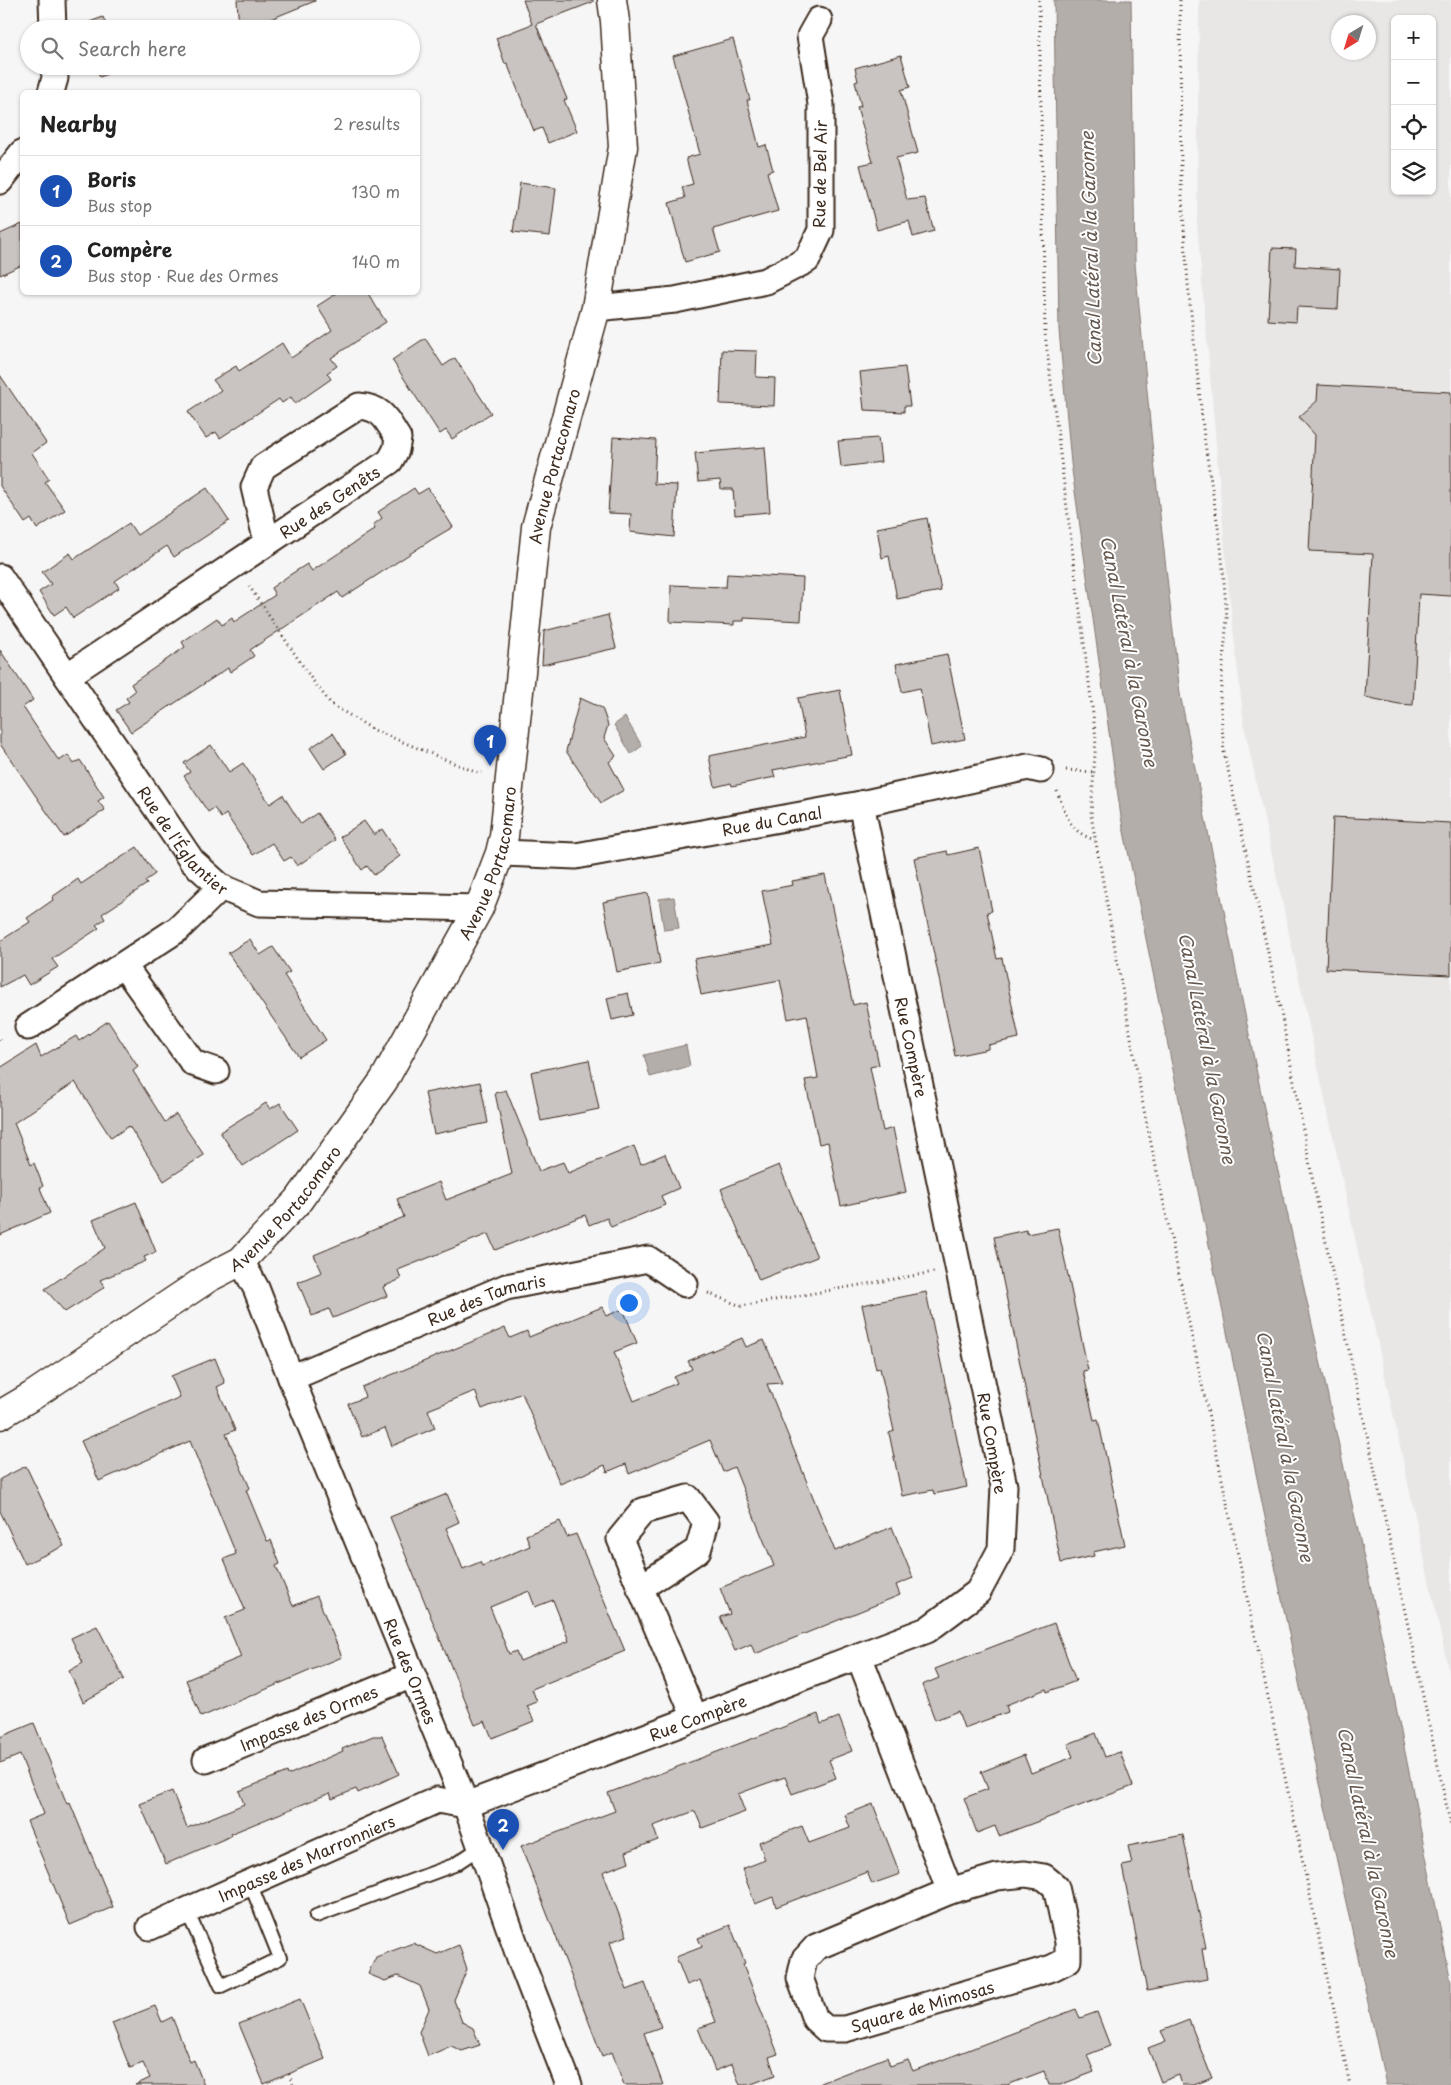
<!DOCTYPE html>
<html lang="en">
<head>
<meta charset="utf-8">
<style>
  body { margin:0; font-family:"Playpen Sans",sans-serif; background:#f2f2f2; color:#222 }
  .controls { position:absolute; right:15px; top:15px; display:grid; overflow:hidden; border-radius:8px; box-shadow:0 1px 4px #0004 }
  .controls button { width:45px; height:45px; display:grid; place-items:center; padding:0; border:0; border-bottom:1px solid #e0e0e0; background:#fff; color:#222; font:25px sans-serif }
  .compass { position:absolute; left:1331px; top:15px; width:45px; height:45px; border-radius:50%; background:#fff; box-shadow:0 1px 4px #0004; rotate:218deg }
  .you { position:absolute; left:628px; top:1302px; width:18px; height:18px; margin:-12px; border:4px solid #fff; border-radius:50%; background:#1a73e8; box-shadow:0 0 0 8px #1a73e833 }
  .badge { display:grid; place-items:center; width:32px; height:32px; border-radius:50%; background:#1f6fb2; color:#fff; font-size:16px; font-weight:700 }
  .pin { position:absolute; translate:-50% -41px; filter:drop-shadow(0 1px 2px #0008) }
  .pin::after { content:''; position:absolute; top:26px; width:18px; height:15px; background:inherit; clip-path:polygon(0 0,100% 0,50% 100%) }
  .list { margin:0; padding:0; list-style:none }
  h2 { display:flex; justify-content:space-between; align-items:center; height:65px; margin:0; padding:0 20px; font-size:21px }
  h2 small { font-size:16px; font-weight:400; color:#767676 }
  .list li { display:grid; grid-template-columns:32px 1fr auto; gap:15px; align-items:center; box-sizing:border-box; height:70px; padding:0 20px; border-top:1px solid #e0e0e0 }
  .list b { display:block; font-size:19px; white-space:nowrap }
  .list p { margin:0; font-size:16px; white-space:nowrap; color:#767676 }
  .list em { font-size:16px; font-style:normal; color:#767676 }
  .icon { flex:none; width:28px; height:28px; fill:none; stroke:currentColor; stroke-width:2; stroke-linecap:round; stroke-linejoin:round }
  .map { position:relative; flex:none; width:1451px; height:2085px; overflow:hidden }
  .search { position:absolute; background:#fff; box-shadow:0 1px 4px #0004; left:20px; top:20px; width:400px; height:55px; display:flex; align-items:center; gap:12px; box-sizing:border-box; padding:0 18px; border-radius:28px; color:#767676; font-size:19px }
  .panel { position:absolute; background:#fff; box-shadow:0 1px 4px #0004; left:20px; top:90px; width:400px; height:205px; border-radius:8px }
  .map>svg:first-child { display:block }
  .built { fill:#e9e7e6; fill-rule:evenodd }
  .water { fill:#b4aeaa; stroke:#847972 }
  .building { fill:#c9c3c1; stroke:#3b2a1e; fill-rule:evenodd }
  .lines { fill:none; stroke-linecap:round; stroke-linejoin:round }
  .lane-casing { stroke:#3b2a1e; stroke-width:16 }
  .street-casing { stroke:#3b2a1e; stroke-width:29 }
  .secondary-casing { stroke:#3b2a1e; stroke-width:31 }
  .path { stroke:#3b2a1e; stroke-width:3; stroke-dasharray:1 4; stroke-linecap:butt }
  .lane { stroke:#fff; stroke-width:12 }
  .street { stroke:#fff; stroke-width:25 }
  .secondary { stroke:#fff; stroke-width:28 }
  .labels { text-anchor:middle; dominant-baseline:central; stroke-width:4; stroke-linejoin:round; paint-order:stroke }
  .street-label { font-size:16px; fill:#3b2a1e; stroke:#fff }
  .water-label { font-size:18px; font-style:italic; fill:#65584f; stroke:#fff }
</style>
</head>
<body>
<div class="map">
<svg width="1451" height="2085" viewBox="0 0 1451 2085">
  <rect width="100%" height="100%" fill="#f7f6f6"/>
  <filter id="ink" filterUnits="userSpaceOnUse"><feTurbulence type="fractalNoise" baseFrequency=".02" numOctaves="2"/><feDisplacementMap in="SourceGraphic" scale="10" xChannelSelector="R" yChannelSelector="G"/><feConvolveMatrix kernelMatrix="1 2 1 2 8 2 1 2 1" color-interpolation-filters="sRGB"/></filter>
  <g filter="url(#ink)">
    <!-- built -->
    <path class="built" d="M 1199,0 L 1451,0 L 1451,1682 L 1244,726 L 1228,584 L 1197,225 ZM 1395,19 L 1432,19 L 1432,191 L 1395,191 ZM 1338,22 L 1368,22 L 1368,52 L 1338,52 Z"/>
    <!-- water -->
    <path class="water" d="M 1054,0 L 1131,0 L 1135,264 L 1152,443 L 1180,694 L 1265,1113 L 1386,1657 L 1451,1982 L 1451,2085 L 1386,2085 L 1317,1770 L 1121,817 L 1071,463 L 1059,330 Z
      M 625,717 L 642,746 L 631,754 L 614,725 Z
      M 674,897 L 679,928 L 664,930 L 659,899 Z
      M 686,1045 L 690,1066 L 650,1077 L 644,1055 Z"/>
    <!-- building -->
    <path class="building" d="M 237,0 L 315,0 L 315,1 L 246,29 L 239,29 Z
      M 523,0 L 593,0 L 593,2 L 536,24 L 567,99 L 564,100 L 577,131 L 548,143 L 542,128 L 534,131 L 507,63 L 505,64 L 496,38 L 532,24 Z
      M 103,17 L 108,29 L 80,29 L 79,26 Z
      M 733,39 L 750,100 L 747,100 L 759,147 L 766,145 L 773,170 L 767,172 L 778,211 L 713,229 L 720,252 L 685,262 L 669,203 L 685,198 L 682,187 L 693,184 L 686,158 L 700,154 L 673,56 Z
      M 901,55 L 910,87 L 901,90 L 918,153 L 896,158 L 907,200 L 925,198 L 934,231 L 913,237 L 909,221 L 877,230 L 860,165 L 873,162 L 857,107 L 861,106 L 855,82 L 858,81 L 855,68 Z
      M 95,66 L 123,66 L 124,67 L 100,77 Z
      M 520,183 L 556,188 L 550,236 L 513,232 Z
      M 22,224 L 22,265 L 0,275 L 0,234 Z
      M 1272,248 L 1296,249 L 1295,266 L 1340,269 L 1338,309 L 1297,307 L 1296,322 L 1268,320 Z
      M 339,292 L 367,292 L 386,322 L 331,358 L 337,366 L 327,373 L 331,379 L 295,404 L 291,397 L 282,403 L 279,399 L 220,438 L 216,432 L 206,438 L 188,412 L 221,390 L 213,380 L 236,366 L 239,371 L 282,343 L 291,358 L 332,330 L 317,306 Z
      M 425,338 L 443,366 L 455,358 L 491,413 L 452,439 L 446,430 L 440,434 L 392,360 Z
      M 722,350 L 757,351 L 756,377 L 775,378 L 774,406 L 720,404 Z
      M 905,367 L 910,406 L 904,406 L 904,412 L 864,410 L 860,372 Z
      M 0,375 L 46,443 L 32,453 L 49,479 L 45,482 L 65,510 L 37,529 L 31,519 L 25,523 L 0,486 Z
      M 1318,385 L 1451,392 L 1451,596 L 1419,594 L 1413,705 L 1399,704 L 1365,697 L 1373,554 L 1309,551 L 1315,435 L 1299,417 L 1317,401 Z
      M 613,437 L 656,440 L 654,484 L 677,485 L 674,537 L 630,532 L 631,514 L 608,513 Z
      M 878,438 L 881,462 L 841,467 L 838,441 Z
      M 765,447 L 770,512 L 735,515 L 733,489 L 721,489 L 720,480 L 698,482 L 695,453 Z
      M 207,488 L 229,521 L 174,557 L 167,546 L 115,581 L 119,588 L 73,618 L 66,607 L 54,615 L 39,592 L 51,584 L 42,572 L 70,553 L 74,559 L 129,523 L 137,535 Z
      M 414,488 L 418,494 L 428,488 L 453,527 L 431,540 L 342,598 L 338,592 L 250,650 L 254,656 L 230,672 L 228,668 L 131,732 L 116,710 L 129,702 L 126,698 L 135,691 L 131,684 L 185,647 L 182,642 L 217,618 L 222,625 L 232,618 L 234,622 L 275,595 L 271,588 L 288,576 L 307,564 L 312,571 L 375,529 L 373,525 L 382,518 L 378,512 Z
      M 927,518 L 941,591 L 897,599 L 889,556 L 882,558 L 877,528 Z
      M 727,574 L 803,578 L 801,621 L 744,618 L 744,621 L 734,621 L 734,625 L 670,622 L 671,585 L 726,587 Z
      M 608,615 L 616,648 L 542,665 L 544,631 Z
      M 0,650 L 33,700 L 23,707 L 59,761 L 68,755 L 74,764 L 80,760 L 104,797 L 98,801 L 105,810 L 64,837 L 0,744 Z
      M 947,654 L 965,739 L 931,746 L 920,688 L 902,692 L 896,664 Z
      M 840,690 L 852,755 L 773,770 L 775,777 L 732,786 L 731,783 L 715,787 L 709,756 L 805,737 L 798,698 Z
      M 580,698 L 602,708 L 608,725 L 604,738 L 616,756 L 609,762 L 624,790 L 601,803 L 566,751 Z
      M 333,733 L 346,754 L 324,769 L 310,748 Z
      M 211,745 L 229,772 L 243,763 L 270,804 L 283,795 L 301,824 L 317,813 L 335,840 L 297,866 L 291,857 L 284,861 L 272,843 L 253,855 L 226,814 L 221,818 L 214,808 L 208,812 L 184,776 L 190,772 L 184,763 Z
      M 1333,817 L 1451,823 L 1451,975 L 1326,969 Z
      M 364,821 L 374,835 L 382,829 L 400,856 L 374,875 L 367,866 L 362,870 L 340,837 Z
      M 137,847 L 155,874 L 145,881 L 147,884 L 102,914 L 105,919 L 96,925 L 99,928 L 52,959 L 58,967 L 29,985 L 23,975 L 0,987 L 0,941 L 30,922 L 27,918 L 53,900 L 52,897 L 78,879 L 81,884 Z
      M 979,848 L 992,911 L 987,912 L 997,959 L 1002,958 L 1019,1038 L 988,1045 L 988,1049 L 955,1056 L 914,858 L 947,851 L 948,855 Z
      M 825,875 L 853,1005 L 866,1002 L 879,1065 L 870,1067 L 883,1131 L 893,1128 L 906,1192 L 841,1206 L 828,1142 L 819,1144 L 805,1080 L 818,1078 L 807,1015 L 788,1019 L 780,980 L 701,995 L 694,959 L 773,945 L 762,891 L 793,885 L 792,881 Z
      M 648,893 L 660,963 L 617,972 L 603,902 Z
      M 250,939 L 260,955 L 273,947 L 290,972 L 284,975 L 326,1040 L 299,1057 L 228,953 Z
      M 628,993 L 633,1015 L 612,1020 L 607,998 Z
      M 108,1021 L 138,1067 L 133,1071 L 165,1122 L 176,1114 L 204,1155 L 164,1181 L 129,1126 L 111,1138 L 75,1082 L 14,1123 L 31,1165 L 34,1163 L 43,1186 L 40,1188 L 50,1213 L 0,1235 L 0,1068 L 36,1045 L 41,1057 L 76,1036 L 79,1041 Z
      M 589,1060 L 599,1109 L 541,1121 L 531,1072 Z
      M 480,1082 L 488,1123 L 434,1134 L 425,1093 Z
      M 506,1090 L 539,1171 L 563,1162 L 568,1173 L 634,1146 L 641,1164 L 665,1154 L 679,1188 L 661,1196 L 665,1205 L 611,1227 L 607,1218 L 589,1225 L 585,1215 L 495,1250 L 488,1234 L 398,1270 L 401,1279 L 383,1287 L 387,1296 L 333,1318 L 329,1309 L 312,1316 L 298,1282 L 322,1272 L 314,1255 L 404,1217 L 397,1199 L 439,1182 L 446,1200 L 512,1174 L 495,1093 Z
      M 266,1103 L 270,1109 L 280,1103 L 298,1130 L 243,1166 L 220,1132 Z
      M 779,1165 L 817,1257 L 759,1280 L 721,1189 Z
      M 136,1202 L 156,1252 L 144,1257 L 146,1261 L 100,1280 L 105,1287 L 65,1312 L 45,1289 L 105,1248 L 93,1220 Z
      M 1058,1228 L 1088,1370 L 1083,1371 L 1094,1420 L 1098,1419 L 1125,1545 L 1093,1552 L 1094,1556 L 1061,1563 L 994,1237 L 1026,1230 L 1027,1234 Z
      M 926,1292 L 967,1487 L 934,1494 L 933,1490 L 902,1496 L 889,1433 L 894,1431 L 880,1368 L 876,1369 L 862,1305 Z
      M 602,1307 L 606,1316 L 623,1309 L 637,1343 L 614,1352 L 634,1401 L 677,1383 L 674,1377 L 692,1369 L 688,1361 L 742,1338 L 746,1347 L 764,1340 L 782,1383 L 767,1384 L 835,1551 L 892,1527 L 913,1578 L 896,1585 L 900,1595 L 755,1654 L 751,1644 L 735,1651 L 720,1617 L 730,1614 L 720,1588 L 774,1566 L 734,1467 L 723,1472 L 710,1440 L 629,1474 L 626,1464 L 607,1472 L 605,1465 L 560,1484 L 522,1393 L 482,1409 L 475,1391 L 428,1410 L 435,1428 L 409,1439 L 392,1446 L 385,1428 L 362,1437 L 348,1404 L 365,1397 L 362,1387 L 505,1328 L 510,1338 L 527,1331 L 529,1337 Z
      M 215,1358 L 225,1383 L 217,1387 L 235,1430 L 226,1434 L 250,1488 L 246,1490 L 267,1541 L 271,1540 L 280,1564 L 276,1566 L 293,1606 L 317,1596 L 342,1657 L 201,1717 L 186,1680 L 241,1657 L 225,1618 L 245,1610 L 224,1559 L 236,1554 L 190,1441 L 99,1481 L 81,1441 L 180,1397 L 171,1376 Z
      M 26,1466 L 64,1546 L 25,1564 L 0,1511 L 0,1479 Z
      M 447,1494 L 459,1522 L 446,1528 L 463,1569 L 480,1562 L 482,1566 L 530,1546 L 526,1535 L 560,1521 L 567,1537 L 576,1534 L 625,1651 L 532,1689 L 537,1702 L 527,1706 L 534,1721 L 492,1738 L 485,1721 L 475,1725 L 390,1517 ZM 529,1591 L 535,1607 L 553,1600 L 569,1641 L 520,1661 L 516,1651 L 509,1654 L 490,1607 Z
      M 1054,1623 L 1076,1681 L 1047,1692 L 1046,1689 L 1006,1705 L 1008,1712 L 964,1728 L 958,1711 L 935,1720 L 922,1685 L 939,1678 L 935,1669 Z
      M 97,1626 L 124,1679 L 83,1702 L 69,1671 L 83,1663 L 71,1638 Z
      M 818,1714 L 821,1724 L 839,1717 L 852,1751 L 829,1760 L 836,1778 L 792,1794 L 785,1777 L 762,1785 L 738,1794 L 745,1812 L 702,1828 L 695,1811 L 653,1826 L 658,1840 L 626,1852 L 629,1862 L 603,1872 L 627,1936 L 610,1942 L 618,1967 L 627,1990 L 645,1983 L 661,2027 L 644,2033 L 663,2085 L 624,2085 L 612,2052 L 602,2056 L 521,1846 L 615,1811 L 608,1793 Z
      M 34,1723 L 67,1804 L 70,1803 L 113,1907 L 70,1925 L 27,1821 L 44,1814 L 20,1755 L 0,1763 L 0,1737 Z
      M 1096,1733 L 1105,1757 L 1120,1752 L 1133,1786 L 999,1836 L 995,1826 L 977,1833 L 964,1798 L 988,1789 L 981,1772 L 1024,1755 L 1031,1773 L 1073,1757 L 1068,1744 Z
      M 373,1736 L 382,1736 L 399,1774 L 358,1793 L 356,1789 L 332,1799 L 330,1793 L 230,1834 L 231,1836 L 166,1864 L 140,1804 L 172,1791 L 187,1828 L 244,1804 L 239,1791 L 287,1772 L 288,1775 L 343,1751 L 342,1749 Z
      M 873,1804 L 900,1874 L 872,1884 L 867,1872 L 776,1907 L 773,1897 L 755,1904 L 742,1869 L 765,1860 L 759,1842 L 802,1826 L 809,1843 L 850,1828 L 845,1815 Z
      M 1183,1835 L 1206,1948 L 1202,1949 L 1207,1979 L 1147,1991 L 1122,1866 L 1132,1864 L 1128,1846 Z
      M 730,1925 L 745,1963 L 743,1964 L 778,2054 L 769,2057 L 775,2075 L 749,2085 L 740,2085 L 732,2064 L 715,2071 L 698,2028 L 716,2022 L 700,1980 L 687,1985 L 676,1957 L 702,1947 L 698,1938 Z
      M 413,1943 L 437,1954 L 459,1945 L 467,1969 L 454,2000 L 462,2022 L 473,2028 L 480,2045 L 462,2051 L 451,2046 L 428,2056 L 419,2032 L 429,2009 L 420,1986 L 398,1976 L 385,1981 L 368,1974 L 376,1957 Z
      M 300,1999 L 325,2059 L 264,2084 L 239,2024 Z
      M 155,2006 L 162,2022 L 172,2017 L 190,2062 L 194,2060 L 204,2085 L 135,2085 L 150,2078 L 143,2063 L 130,2068 L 112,2023 Z
      M 1076,2009 L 1080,2018 L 1097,2012 L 1110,2046 L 1087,2055 L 1094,2072 L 1060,2085 L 1049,2085 L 1044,2071 L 1007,2085 L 820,2085 L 820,2083 L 887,2057 L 890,2066 L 908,2060 L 913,2071 Z
      M 1189,2020 L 1212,2078 L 1194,2085 L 1182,2085 L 1179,2075 L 1161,2082 L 1148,2048 L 1166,2041 L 1161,2031 Z"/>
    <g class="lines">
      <!-- lane casing -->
      <g class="lane-casing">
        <path id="lane" d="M 187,1911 L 221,1986 L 280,1958 L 250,1883
          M 316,1916 L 454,1865 L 481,1847"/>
      </g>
      <!-- street casing -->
      <g class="street-casing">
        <g id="street">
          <path d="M 52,0 L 53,29"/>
          <path d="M 51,92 L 55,78 L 54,66"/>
          <path d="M 0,181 L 22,153"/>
          <path d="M 596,308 L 675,300 L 766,281 L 807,260 L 821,230 L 821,104 L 810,36 L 819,20"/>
          <path id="s1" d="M 0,577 L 192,861 L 221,887 L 259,903 L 479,908"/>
          <path id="s2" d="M 67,676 L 390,461 L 396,450 L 398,438 C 386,419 383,408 359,406 L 263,467 L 254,487 L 267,543"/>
          <path id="s3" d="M 500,853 L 576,856 L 861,804 L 1028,767 L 1041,770"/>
          <path d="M 124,966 L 193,1063 L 216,1071"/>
          <path d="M 28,1027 L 178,929 L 221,887"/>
          <path id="s4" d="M 241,1261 L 256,1288 L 291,1378 L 466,1805 L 522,1964 L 569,2085"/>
          <path id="s5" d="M 291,1378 L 506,1287 L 648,1259 L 685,1284"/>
          <path d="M 640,1588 L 698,1550 L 706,1522 L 688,1498 L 643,1511 L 620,1539 L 695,1718"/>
          <path d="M 859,1656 L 950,1891"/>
          <path id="s6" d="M 206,1760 L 412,1675"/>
          <path d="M 1025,1874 L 1044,1877 L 1056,1887 L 1068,1942 L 1068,1960 L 1052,1968 L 845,2029 L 826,2029 L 815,2019 L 800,1978 L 804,1960 L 816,1947 L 950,1891 L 997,1877 Z"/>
          <path id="s7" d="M 150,1927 L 437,1800 L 466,1805 L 927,1630 L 978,1592 L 1001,1549 L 1004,1486 L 861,804"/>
        </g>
      </g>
      <!-- secondary casing -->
      <g class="secondary-casing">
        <g id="secondary">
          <path id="s8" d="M 0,1415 L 32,1396 L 208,1278 L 241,1261 L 298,1201 L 384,1080 L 479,908 L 500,853 L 504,836 L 536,527 L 596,308 L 623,147 L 615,21 L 612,0"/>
        </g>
      </g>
      <!-- path -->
      <path class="path" d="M 1039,0 L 1045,334 L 1096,738 L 1091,815 L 1144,1110 L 1350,2085
        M 1180,0 L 1181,182 L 1188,284 L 1204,437 L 1221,546 L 1227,618 L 1220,699 L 1224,752 L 1280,1007 L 1313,1182 L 1451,1827
        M 249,586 L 311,678 L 331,704 L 374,730 L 473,771 L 482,773
        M 1066,770 L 1094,772
        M 1057,791 C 1067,816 1068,831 1095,840
        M 0,1039 L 1,1042
        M 708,1293 L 741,1306 L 934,1272
        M 289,2074 L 293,2085"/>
      <!-- lane -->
      <use href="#lane" class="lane"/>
      <!-- street -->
      <use href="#street" class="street"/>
      <!-- secondary -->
      <use href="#secondary" class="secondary"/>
    </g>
  </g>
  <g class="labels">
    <!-- street labels -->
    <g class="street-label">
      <text transform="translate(819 174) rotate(-89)">Rue de Bel Air</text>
      <text stroke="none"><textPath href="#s8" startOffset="1164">Avenue Portacomaro</textPath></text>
      <text stroke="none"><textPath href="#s2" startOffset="315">Rue des Genêts</textPath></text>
      <text stroke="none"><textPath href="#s3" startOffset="275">Rue du Canal</textPath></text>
      <text stroke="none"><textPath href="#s1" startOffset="321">Rue de l'Églantier</textPath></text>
      <text stroke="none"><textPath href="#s8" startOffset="760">Avenue Portacomaro</textPath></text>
      <text transform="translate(912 1047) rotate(78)">Rue Compère</text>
      <text stroke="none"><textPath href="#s8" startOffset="355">Avenue Portacomaro</textPath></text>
      <text stroke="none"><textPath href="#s5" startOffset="211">Rue des Tamaris</textPath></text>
      <text transform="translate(993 1443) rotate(80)">Rue Compère</text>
      <text stroke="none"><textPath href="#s4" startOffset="444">Rue des Ormes</textPath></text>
      <text stroke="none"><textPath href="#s7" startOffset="591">Rue Compère</textPath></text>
      <text stroke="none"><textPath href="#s6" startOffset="111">Impasse des Ormes</textPath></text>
      <text stroke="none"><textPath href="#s7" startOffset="171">Impasse des Marronniers</textPath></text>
      <text transform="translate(922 2006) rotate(-16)">Square de Mimosas</text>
    </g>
    <!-- water labels -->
    <g class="water-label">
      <text transform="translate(1090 249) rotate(-92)">Canal Latéral à la Garonne</text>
      <text transform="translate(1130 651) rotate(79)">Canal Latéral à la Garonne</text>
      <text transform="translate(1208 1048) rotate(79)">Canal Latéral à la Garonne</text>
      <text transform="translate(1286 1446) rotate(79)">Canal Latéral à la Garonne</text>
      <text transform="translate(1369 1842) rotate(78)">Canal Latéral à la Garonne</text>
    </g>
  </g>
</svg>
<div class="controls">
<button>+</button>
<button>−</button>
<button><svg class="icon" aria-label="locate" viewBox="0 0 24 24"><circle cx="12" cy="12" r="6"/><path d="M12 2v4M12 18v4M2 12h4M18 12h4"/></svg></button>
<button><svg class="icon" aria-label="layers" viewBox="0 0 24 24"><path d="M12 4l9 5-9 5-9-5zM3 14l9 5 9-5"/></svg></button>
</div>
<svg class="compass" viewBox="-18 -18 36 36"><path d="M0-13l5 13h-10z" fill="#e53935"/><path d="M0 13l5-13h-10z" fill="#767676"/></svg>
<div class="you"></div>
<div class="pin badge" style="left:490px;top:766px;background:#1a4fb4">1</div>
<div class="pin badge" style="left:503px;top:1850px;background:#1a4fb4">2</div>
<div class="search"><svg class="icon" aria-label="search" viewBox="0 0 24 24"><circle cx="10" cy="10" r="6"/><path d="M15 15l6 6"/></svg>Search here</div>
<section class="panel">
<h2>Nearby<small>2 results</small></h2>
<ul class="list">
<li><span class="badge" style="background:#1a4fb4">1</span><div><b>Boris</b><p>Bus stop</p></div><em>130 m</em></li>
<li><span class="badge" style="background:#1a4fb4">2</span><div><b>Compère</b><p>Bus stop · Rue des Ormes</p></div><em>140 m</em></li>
</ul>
</section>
</div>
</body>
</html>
